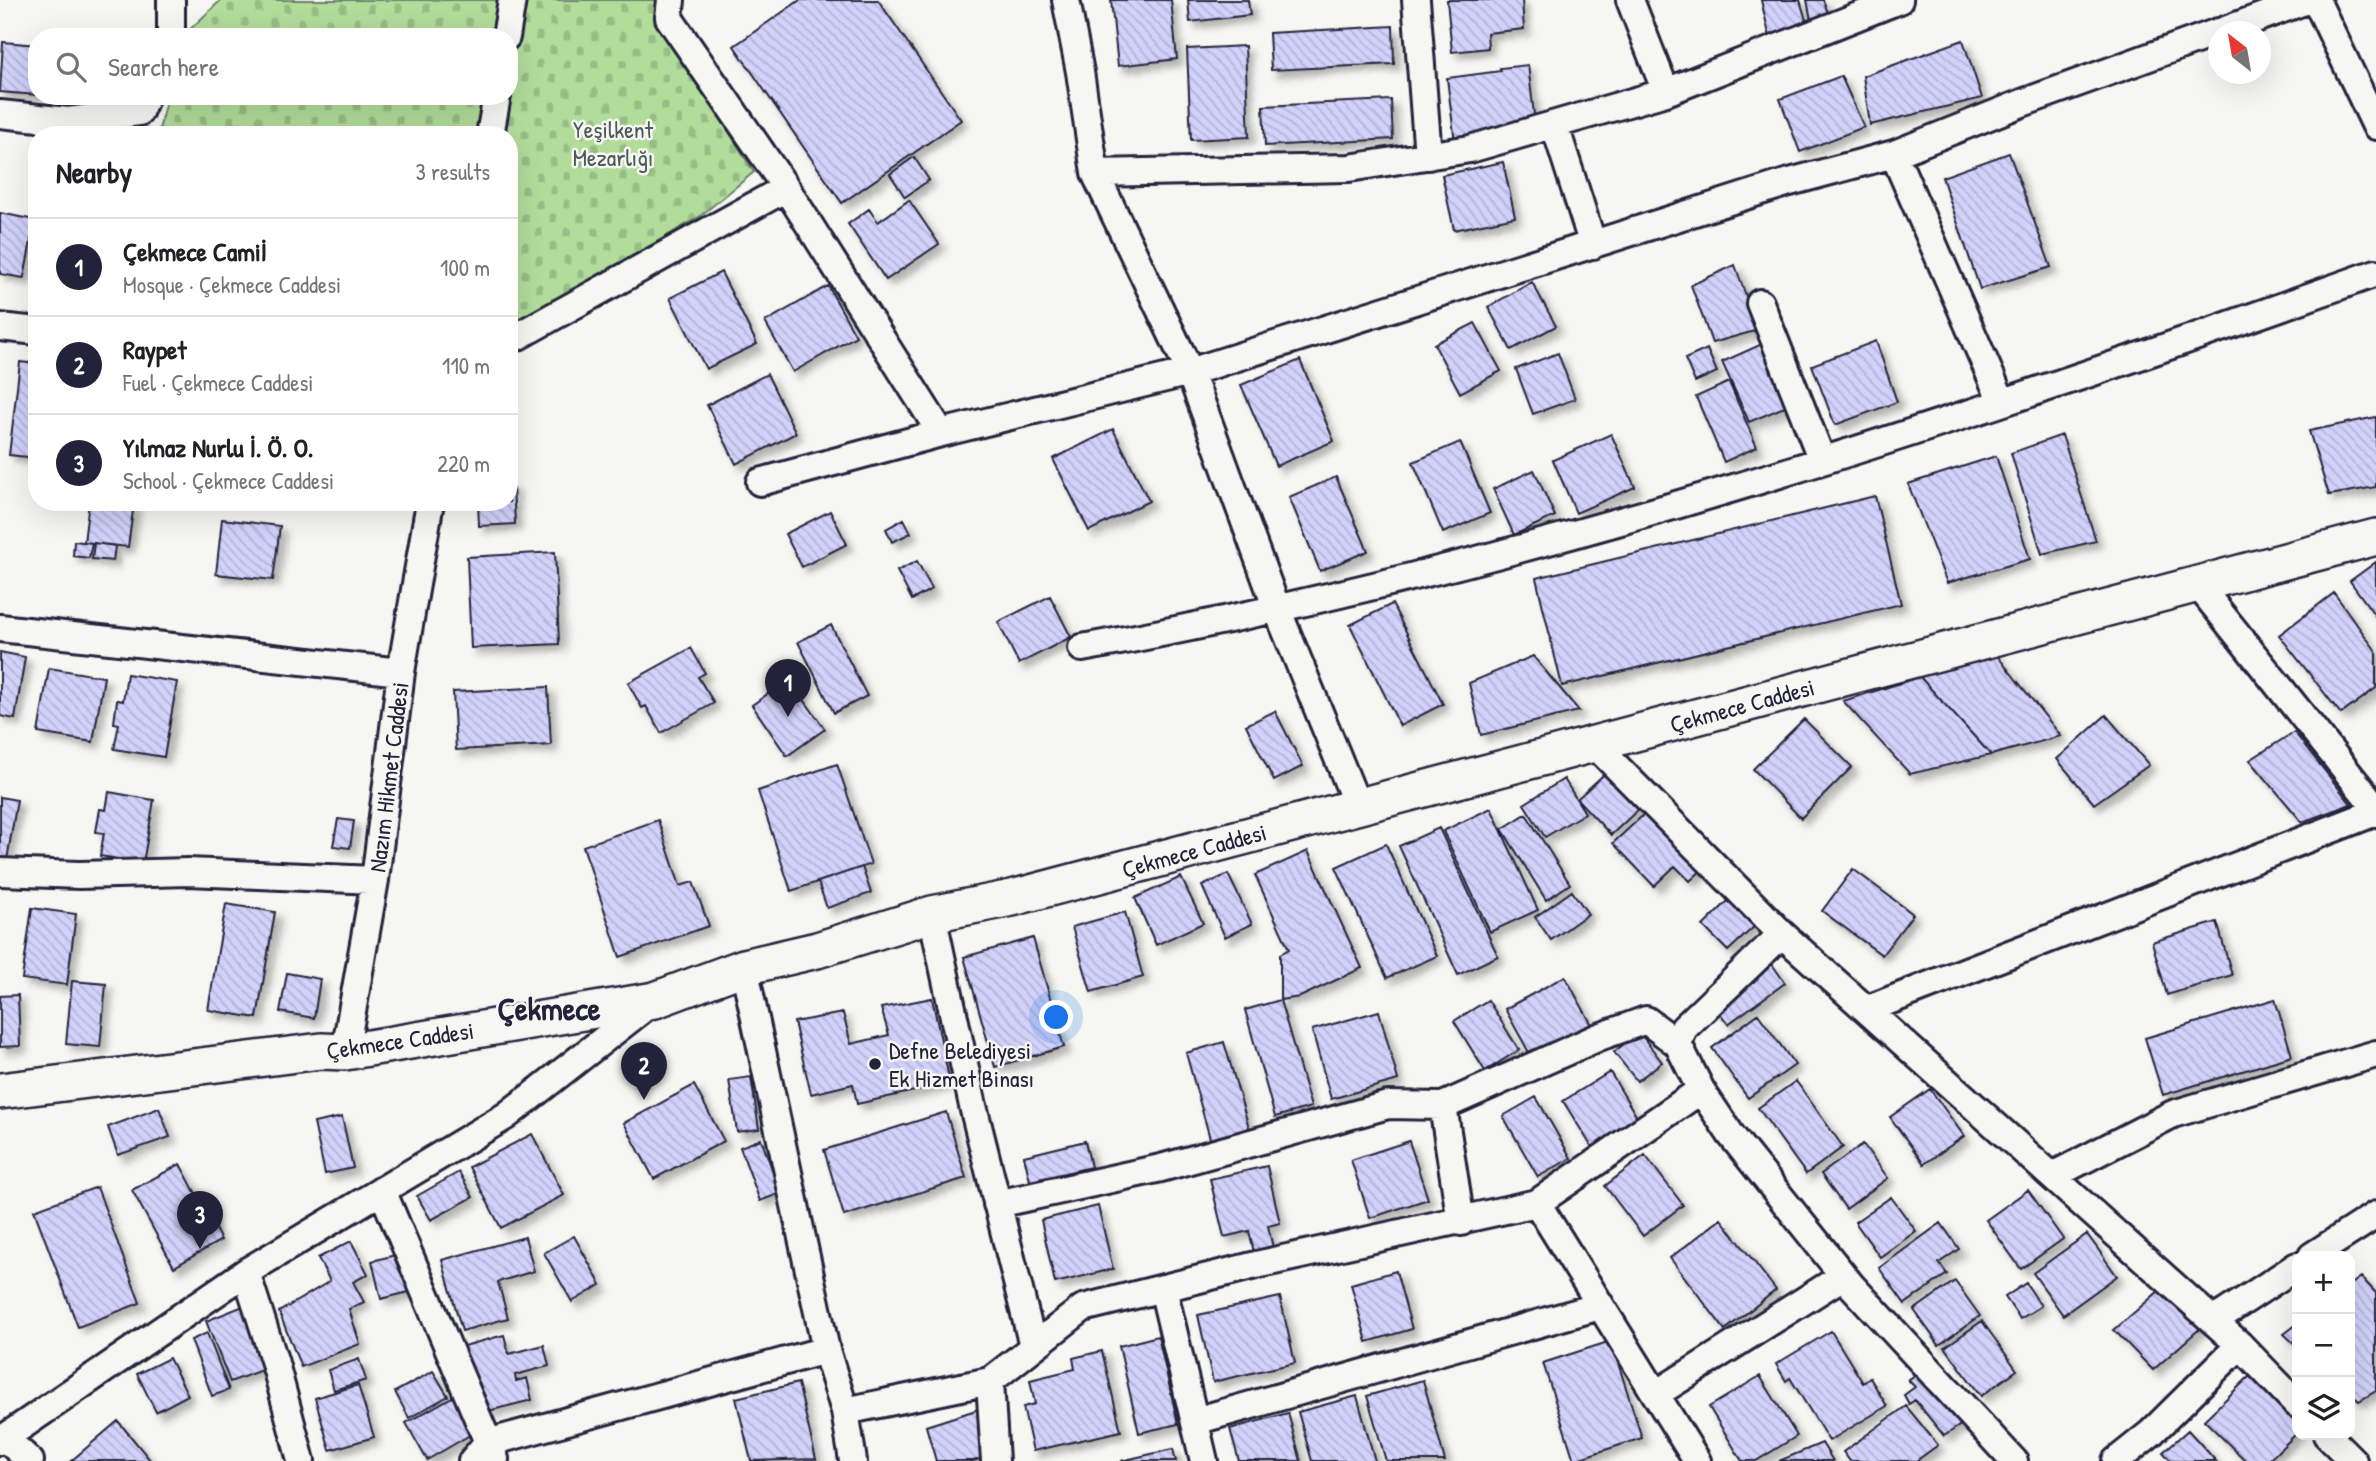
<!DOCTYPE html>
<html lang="en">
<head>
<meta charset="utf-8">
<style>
  body { margin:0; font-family:"Patrick Hand",sans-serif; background:#f2f2f2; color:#202124 }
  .controls { position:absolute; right:21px; bottom:21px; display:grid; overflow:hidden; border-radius:14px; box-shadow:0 7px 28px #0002 }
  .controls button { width:63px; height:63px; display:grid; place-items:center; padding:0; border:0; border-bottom:2px solid #e0e0e0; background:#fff; color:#202124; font:35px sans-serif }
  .compass { position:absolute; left:2208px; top:21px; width:63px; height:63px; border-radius:50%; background:#fff; box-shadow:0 7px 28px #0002; rotate:329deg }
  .you { position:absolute; left:1057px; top:1018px; width:24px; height:24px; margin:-18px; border:5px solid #fff; border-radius:50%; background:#1a73e8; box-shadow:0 0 0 10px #1a73e833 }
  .badge { display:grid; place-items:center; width:46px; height:46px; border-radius:50%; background:#22223b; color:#fff; font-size:23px; font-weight:700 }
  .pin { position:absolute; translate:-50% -58px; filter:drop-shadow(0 2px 4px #0008) }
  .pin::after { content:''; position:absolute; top:37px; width:24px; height:21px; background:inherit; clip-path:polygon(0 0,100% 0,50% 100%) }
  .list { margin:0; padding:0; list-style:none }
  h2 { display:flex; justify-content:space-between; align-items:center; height:91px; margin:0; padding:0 28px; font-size:30px }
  h2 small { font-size:23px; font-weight:400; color:#757577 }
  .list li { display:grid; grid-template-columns:46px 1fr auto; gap:21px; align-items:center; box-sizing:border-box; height:98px; padding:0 28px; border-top:2px solid #e0e0e0 }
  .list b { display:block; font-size:26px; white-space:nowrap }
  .list p { margin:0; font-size:23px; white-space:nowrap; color:#757577 }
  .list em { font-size:23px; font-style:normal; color:#757577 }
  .icon { flex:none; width:38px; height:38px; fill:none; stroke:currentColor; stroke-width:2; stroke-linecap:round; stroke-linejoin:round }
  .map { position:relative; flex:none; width:2376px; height:1461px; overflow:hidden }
  .search { position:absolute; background:#fff; box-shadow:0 7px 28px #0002; left:28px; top:28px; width:490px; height:77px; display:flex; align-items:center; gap:18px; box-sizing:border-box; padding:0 24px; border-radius:28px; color:#757577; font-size:26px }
  .panel { position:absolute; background:#fff; box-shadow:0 7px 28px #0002; left:28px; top:126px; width:490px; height:385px; border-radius:28px }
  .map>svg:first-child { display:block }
  .cemetery { fill:url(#cemetery-stones); stroke:#6a7f6a; stroke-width:2 }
  .building { fill:url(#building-back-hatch); stroke:#22223b; stroke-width:2; filter:url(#shadow) }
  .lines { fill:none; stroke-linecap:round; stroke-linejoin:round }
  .minor-casing { stroke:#22223b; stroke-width:32 }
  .major-casing { stroke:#22223b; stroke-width:40 }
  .minor { stroke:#f6f6f2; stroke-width:26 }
  .major { stroke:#f6f6f2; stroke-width:35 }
  .poi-dot { fill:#22223b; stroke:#f6f6f2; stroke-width:2.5 }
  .labels { text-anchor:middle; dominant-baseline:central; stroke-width:5; stroke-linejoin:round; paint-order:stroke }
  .park-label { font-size:24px; fill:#4d5a58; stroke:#f6f6f2 }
  .street-label { font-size:24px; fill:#22223b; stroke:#f6f6f2 }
  .poi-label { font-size:24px; fill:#22223b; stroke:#f6f6f2; text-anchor:start }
  .district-label { font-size:32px; font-weight:bold; fill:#22223b; stroke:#f6f6f2 }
</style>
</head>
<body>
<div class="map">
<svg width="2376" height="1461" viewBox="0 0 2376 1461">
  <defs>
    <pattern id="cemetery-stones" width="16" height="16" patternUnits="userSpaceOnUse" patternTransform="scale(1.75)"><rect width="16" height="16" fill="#b1dc9a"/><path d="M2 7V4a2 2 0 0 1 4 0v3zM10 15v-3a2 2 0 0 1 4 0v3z" fill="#98bc86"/></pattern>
    <pattern id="building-back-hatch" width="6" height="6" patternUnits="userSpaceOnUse" patternTransform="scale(1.75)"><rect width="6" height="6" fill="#d1d1fa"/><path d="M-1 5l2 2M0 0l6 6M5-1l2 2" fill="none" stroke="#b3b3d7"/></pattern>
    <filter id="shadow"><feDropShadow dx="6" dy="6" stdDeviation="3.5" flood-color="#0004"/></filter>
  </defs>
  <rect width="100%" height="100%" fill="#f6f6f2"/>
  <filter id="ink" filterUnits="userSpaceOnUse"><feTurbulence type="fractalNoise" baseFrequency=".0143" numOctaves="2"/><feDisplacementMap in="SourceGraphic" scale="14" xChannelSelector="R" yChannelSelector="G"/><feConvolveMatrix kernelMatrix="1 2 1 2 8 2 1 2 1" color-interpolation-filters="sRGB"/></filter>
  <g filter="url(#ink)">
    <!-- cemetery -->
    <path class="cemetery" d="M 221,0 L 657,0 L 656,15 L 754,172 L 699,217 L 538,311 L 509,325 L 509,135 L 158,135 L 167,96 L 509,96 L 509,37 L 182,37 Z"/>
    <!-- building -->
    <path class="building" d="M 800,0 L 878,0 L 961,120 L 842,203 L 734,46 Z
      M 1111,0 L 1171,0 L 1177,59 L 1118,66 Z
      M 1188,0 L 1248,0 L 1250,15 L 1190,22 Z
      M 1447,0 L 1522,0 L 1524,29 L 1487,33 L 1488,48 L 1452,52 Z
      M 1761,0 L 1800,0 L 1808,27 L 1770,38 Z
      M 1807,0 L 1823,0 L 1831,20 L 1812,25 Z
      M 1393,26 L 1394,64 L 1271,70 L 1269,33 Z
      M 1963,40 L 1982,98 L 1870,125 L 1863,76 Z
      M 3,42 L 37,45 L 37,95 L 0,92 Z
      M 1245,46 L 1249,137 L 1191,140 L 1187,49 Z
      M 1528,65 L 1535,123 L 1455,142 L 1447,78 L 1501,71 L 1500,68 Z
      M 1841,76 L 1864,127 L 1800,152 L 1780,99 Z
      M 1391,100 L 1393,139 L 1265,146 L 1263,106 Z
      M 2009,153 L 2051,267 L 1980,289 L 1942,177 Z
      M 914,157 L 929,180 L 905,197 L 890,174 Z
      M 1503,162 L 1515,217 L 1454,230 L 1442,175 Z
      M 909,200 L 939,244 L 886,280 L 848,224 L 869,209 L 878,222 Z
      M 0,213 L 35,220 L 24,278 L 0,274 Z
      M 1735,265 L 1758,330 L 1712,343 L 1691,285 Z
      M 721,272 L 757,344 L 706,369 L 670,298 Z
      M 1532,282 L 1556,326 L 1511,350 L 1488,307 Z
      M 828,286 L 856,336 L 793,372 L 765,322 Z
      M 1475,323 L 1501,371 L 1460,393 L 1434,344 Z
      M 1876,341 L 1897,402 L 1835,425 L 1812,365 Z
      M 1762,344 L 1789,405 L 1749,422 L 1722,362 Z
      M 1707,349 L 1717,372 L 1695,382 L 1685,359 Z
      M 1558,353 L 1575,399 L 1533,414 L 1516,369 Z
      M 1300,360 L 1334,441 L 1276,466 L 1241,385 Z
      M 20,362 L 37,364 L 37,458 L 9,455 Z
      M 767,374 L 796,433 L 736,464 L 707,405 Z
      M 1729,382 L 1757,447 L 1724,462 L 1696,397 Z
      M 2376,417 L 2376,487 L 2329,495 L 2309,431 Z
      M 1113,429 L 1149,501 L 1089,531 L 1053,459 Z
      M 1611,434 L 1635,487 L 1576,513 L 1553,460 Z
      M 2062,435 L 2096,541 L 2042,554 L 2011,453 Z
      M 1460,442 L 1490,513 L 1443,533 L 1413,462 Z
      M 1996,456 L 2030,559 L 1947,583 L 1908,484 Z
      M 1534,470 L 1555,516 L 1514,535 L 1493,489 Z
      M 1336,477 L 1368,551 L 1320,571 L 1289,497 Z
      M 509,485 L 513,485 L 515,524 L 479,526 L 478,502 L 509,502 Z
      M 1875,496 L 1901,604 L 1562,686 L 1536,578 Z
      M 89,502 L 134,503 L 128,547 L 84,542 Z
      M 830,511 L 847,544 L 802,567 L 785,534 Z
      M 222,519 L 280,526 L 273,580 L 216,574 Z
      M 904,519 L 911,533 L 892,542 L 886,529 Z
      M 74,541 L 92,543 L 89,558 L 73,556 Z
      M 94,543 L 115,546 L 113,561 L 92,559 Z
      M 555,552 L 559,644 L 471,648 L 467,557 Z
      M 917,561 L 932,589 L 912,600 L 897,571 Z
      M 2376,562 L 2376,617 L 2350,581 Z
      M 2334,593 L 2376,651 L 2376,688 L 2341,714 L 2279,635 Z
      M 1050,596 L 1071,637 L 1019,664 L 998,622 Z
      M 1392,604 L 1443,704 L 1400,726 L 1350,625 Z
      M 831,625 L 867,696 L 834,713 L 798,642 Z
      M 691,648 L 705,673 L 698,677 L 714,703 L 661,733 L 646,706 L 642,708 L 628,683 Z
      M 0,652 L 25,657 L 15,719 L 0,716 Z
      M 1995,653 L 2061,736 L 1991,755 L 1920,677 Z
      M 1533,656 L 1579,711 L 1481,735 L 1469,683 Z
      M 49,668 L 104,677 L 93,742 L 38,733 Z
      M 127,674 L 177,682 L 164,757 L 114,749 L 119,724 L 114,723 L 117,700 L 123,701 Z
      M 1920,677 L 1991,755 L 1910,774 L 1843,701 Z
      M 789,679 L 825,729 L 787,756 L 752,705 Z
      M 548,687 L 551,745 L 456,750 L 453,692 Z
      M 1275,711 L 1303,766 L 1274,781 L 1246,725 Z
      M 2106,715 L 2149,765 L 2094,804 L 2057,759 Z
      M 1804,719 L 1852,767 L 1801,818 L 1753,769 Z
      M 2294,732 L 2351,804 L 2302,822 L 2250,760 Z
      M 837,764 L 871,864 L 791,891 L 758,791 Z
      M 1611,768 L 1644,804 L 1611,835 L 1577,799 Z
      M 1564,779 L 1585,813 L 1545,837 L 1524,804 Z
      M 109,792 L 154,800 L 143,863 L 100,856 L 104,833 L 96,832 L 100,809 L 106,810 Z
      M 0,797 L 17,800 L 7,860 L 0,859 Z
      M 1653,806 L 1708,864 L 1690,881 L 1675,866 L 1654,886 L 1613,843 Z
      M 1491,808 L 1538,910 L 1490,932 L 1443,831 Z
      M 1526,814 L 1570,884 L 1546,900 L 1502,829 Z
      M 338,819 L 354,821 L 350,848 L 333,846 Z
      M 658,820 L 680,886 L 693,882 L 709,926 L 620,957 L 583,846 Z
      M 1439,828 L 1498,956 L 1458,975 L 1399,846 Z
      M 1386,844 L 1437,956 L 1387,978 L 1336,867 Z
      M 1308,851 L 1362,968 L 1300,997 L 1280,1000 L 1280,954 L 1289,949 L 1255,875 Z
      M 862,867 L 871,893 L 827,908 L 818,882 Z
      M 1853,869 L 1913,914 L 1882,955 L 1822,911 Z
      M 1228,874 L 1252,924 L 1225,937 L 1202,886 Z
      M 1181,877 L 1203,923 L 1156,945 L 1135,898 Z
      M 1572,891 L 1588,914 L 1551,940 L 1535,917 Z
      M 1732,897 L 1758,923 L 1728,951 L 1703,926 Z
      M 226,904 L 275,912 L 257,1018 L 208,1010 Z
      M 32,908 L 76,914 L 67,985 L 22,979 Z
      M 1125,912 L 1143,977 L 1091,992 L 1072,927 Z
      M 2217,922 L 2232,975 L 2167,995 L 2152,942 Z
      M 1033,938 L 1064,1047 L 995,1067 L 964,957 Z
      M 1772,964 L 1785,983 L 1728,1024 L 1714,1005 Z
      M 287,973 L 320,979 L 314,1018 L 280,1012 Z
      M 1565,976 L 1592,1025 L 1532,1058 L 1505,1009 Z
      M 72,981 L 106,984 L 100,1047 L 66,1044 Z
      M 18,995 L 20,1046 L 0,1047 L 0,996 Z
      M 932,998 L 950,1083 L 857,1104 L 853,1084 L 811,1094 L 794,1022 L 843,1013 L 851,1044 L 889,1035 L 881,1008 Z
      M 2275,999 L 2292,1056 L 2163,1095 L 2145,1038 Z
      M 1280,1000 L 1311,1107 L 1275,1117 L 1245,1010 Z
      M 1488,1000 L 1519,1050 L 1485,1071 L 1454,1021 Z
      M 1379,1011 L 1398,1080 L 1331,1099 L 1312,1030 Z
      M 1758,1014 L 1795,1065 L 1748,1098 L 1712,1048 Z
      M 1639,1032 L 1662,1062 L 1637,1081 L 1614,1052 Z
      M 1224,1042 L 1250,1131 L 1211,1142 L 1186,1053 Z
      M 1610,1072 L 1641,1124 L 1595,1152 L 1563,1101 Z
      M 751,1077 L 759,1129 L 737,1132 L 729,1080 Z
      M 1796,1081 L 1843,1147 L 1806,1174 L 1758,1108 Z
      M 694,1085 L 724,1141 L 654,1179 L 624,1123 Z
      M 1930,1089 L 1964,1136 L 1924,1164 L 1890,1117 Z
      M 1536,1097 L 1571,1158 L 1538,1177 L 1503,1116 Z
      M 159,1108 L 170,1137 L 118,1155 L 108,1127 Z
      M 946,1112 L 966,1178 L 844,1216 L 824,1150 Z
      M 342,1117 L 353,1168 L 325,1174 L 314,1123 Z
      M 532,1134 L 564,1195 L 501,1228 L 469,1167 Z
      M 761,1139 L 781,1193 L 760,1201 L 740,1147 Z
      M 1085,1141 L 1091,1167 L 1030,1181 L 1024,1156 Z
      M 1409,1141 L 1428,1199 L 1370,1218 L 1351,1160 Z
      M 1863,1144 L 1888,1178 L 1846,1209 L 1821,1174 Z
      M 1645,1155 L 1683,1205 L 1643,1236 L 1605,1186 Z
      M 180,1164 L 221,1240 L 174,1267 L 132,1190 Z
      M 1267,1166 L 1280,1223 L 1268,1226 L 1273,1248 L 1254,1252 L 1249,1231 L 1224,1237 L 1210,1179 Z
      M 459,1172 L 473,1197 L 431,1220 L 417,1196 Z
      M 97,1187 L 140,1303 L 78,1327 L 34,1210 Z
      M 2028,1190 L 2063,1239 L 2021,1269 L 1986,1220 Z
      M 1891,1197 L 1916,1231 L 1880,1257 L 1855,1222 Z
      M 1098,1206 L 1113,1269 L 1055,1283 L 1041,1220 Z
      M 1721,1219 L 1776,1290 L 1725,1330 L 1670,1258 Z
      M 1941,1223 L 1959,1249 L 1939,1263 L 1947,1274 L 1905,1304 L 1879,1268 Z
      M 2087,1234 L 2117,1276 L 2063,1315 L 2033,1273 Z
      M 574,1236 L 601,1285 L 572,1302 L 544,1253 Z
      M 525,1237 L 534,1271 L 498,1282 L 508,1318 L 462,1331 L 442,1260 Z
      M 351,1241 L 368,1274 L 353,1282 L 364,1302 L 349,1309 L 360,1344 L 301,1367 L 279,1312 L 330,1281 L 318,1258 Z
      M 407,1252 L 417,1290 L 381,1299 L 372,1261 Z
      M 1396,1271 L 1412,1329 L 1367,1342 L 1351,1284 Z
      M 2361,1277 L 2376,1293 L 2376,1391 L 2359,1401 L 2350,1393 L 2350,1285 Z
      M 1955,1281 L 1980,1316 L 1939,1345 L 1914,1310 Z
      M 2026,1283 L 2041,1306 L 2020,1319 L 2005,1297 Z
      M 2167,1284 L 2204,1325 L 2153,1370 L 2114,1330 Z
      M 1280,1297 L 1295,1363 L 1213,1382 L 1198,1315 Z
      M 243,1306 L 267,1368 L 230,1382 L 206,1321 Z
      M 1982,1321 L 2017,1370 L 1981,1396 L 1945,1347 Z
      M 2297,1324 L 2297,1346 L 2284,1334 Z
      M 1831,1331 L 1863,1383 L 1870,1378 L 1887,1406 L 1829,1441 L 1790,1378 L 1786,1381 L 1776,1364 Z
      M 207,1333 L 229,1390 L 212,1396 L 191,1340 Z
      M 504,1335 L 509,1354 L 544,1345 L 549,1366 L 515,1375 L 516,1381 L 527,1378 L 532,1400 L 488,1411 L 484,1394 L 477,1396 L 464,1346 Z
      M 1158,1336 L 1178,1424 L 1139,1433 L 1119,1346 Z
      M 1611,1341 L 1642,1438 L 1574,1460 L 1543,1363 Z
      M 1102,1351 L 1121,1431 L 1033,1451 L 1023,1407 L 1035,1404 L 1030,1380 L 1075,1369 L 1073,1358 Z
      M 169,1358 L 188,1395 L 156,1412 L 137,1374 Z
      M 359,1359 L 366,1380 L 334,1390 L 328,1370 Z
      M 1922,1370 L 1965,1422 L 1944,1436 L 1915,1400 L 1909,1404 L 1904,1395 L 1915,1387 L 1908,1380 Z
      M 433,1371 L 448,1396 L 409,1418 L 395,1392 Z
      M 2253,1373 L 2297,1414 L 2297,1433 L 2268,1461 L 2246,1461 L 2204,1420 Z
      M 1760,1376 L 1797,1436 L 1756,1461 L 1742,1461 L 1709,1407 Z
      M 1423,1380 L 1445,1461 L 1386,1461 L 1367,1396 Z
      M 798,1383 L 816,1459 L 751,1461 L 736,1398 Z
      M 358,1385 L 374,1437 L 330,1450 L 315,1398 Z
      M 454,1396 L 475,1432 L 427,1460 L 406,1423 Z
      M 1357,1396 L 1375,1461 L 1312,1461 L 1298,1412 Z
      M 1906,1406 L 1938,1445 L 1916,1461 L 1850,1461 L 1843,1452 Z
      M 979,1409 L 993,1455 L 973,1461 L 936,1461 L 926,1426 Z
      M 1288,1413 L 1301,1461 L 1239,1461 L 1230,1429 Z
      M 118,1421 L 151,1461 L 71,1461 Z
      M 2188,1430 L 2216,1461 L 2171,1461 L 2163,1452 Z
      M 1822,1443 L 1833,1461 L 1779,1461 Z
      M 1173,1449 L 1176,1461 L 1121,1461 Z"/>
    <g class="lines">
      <!-- minor casing -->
      <g class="minor-casing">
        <path id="minor" d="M 671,0 L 669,18 L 786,188
          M 1066,0 L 1080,72 L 1095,173 L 1190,372 L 1277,609 L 1358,807
          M 1416,0 L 1428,156
          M 1630,0 L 1666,92
          M 2316,0 L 2376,126
          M 2220,32 L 2307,0
          M 171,37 L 171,0
          M 506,37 L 512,0
          M 0,114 L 68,121 L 139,112 L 146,96
          M 1555,126 L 1593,245
          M 490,135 L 497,96
          M 1894,154 L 2002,402
          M 1095,173 L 1349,168 L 1470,149 L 1666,92 L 1899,0
          M 1760,303 L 1822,460
          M 0,327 L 37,331
          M 509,341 L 786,188 L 941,433
          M 760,482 L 941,433 L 1190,372 L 1786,183 L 1894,154 L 2022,103 L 2218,32
          M 2198,585 L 2376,808
          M 0,628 L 401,672
          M 1082,648 C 1524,568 1954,424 2376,273
          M 1594,744 L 1782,934 L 2240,1345 L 2297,1404
          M 0,872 L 79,875 L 188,872 L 375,880
          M 932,914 L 973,1106 L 1033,1346
          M 744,967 L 826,1350 L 845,1411 L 853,1461
          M 1868,1009 L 2376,812
          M 1678,1044 L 1684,1028 L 1782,934
          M 345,1052 L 375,880 L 401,672 L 430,502
          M 1443,1106 L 1461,1222
          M 2052,1176 L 2173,1114 L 2376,1054
          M 382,1190 L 495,1459
          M 1537,1203 L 1697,1461
          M 997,1204 L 1161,1168 L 1388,1105 L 1443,1106 L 1599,1037 L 1646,1020 L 1678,1044 L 1701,1090 L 1731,1135 L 1851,1285 L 2014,1461
          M 2312,1256 L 2376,1215
          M 246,1272 L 275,1363 L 301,1461
          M 1163,1288 L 1204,1461
          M 2213,1321 L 2297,1266
          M 990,1381 L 995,1461
          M 1656,1394 L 1843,1276
          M 845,1411 L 990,1381 L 1083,1308 L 1256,1265 L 1537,1203 L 1701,1090
          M 1195,1421 L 1600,1306
          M 2327,1435 L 2353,1461
          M 5,1438 L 30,1461
          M 0,1441 L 246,1272 L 506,1116 L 653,1001
          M 472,1461 L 487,1443 L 826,1350
          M 2116,1461 L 2151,1433 L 2240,1345"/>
      </g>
      <!-- major casing -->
      <g class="major-casing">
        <path id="major" d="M 0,1091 L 321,1051 L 345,1052 L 655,1000 L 744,967 L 817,950 L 932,914 L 1012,898 L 2376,537"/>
      </g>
      <!-- minor -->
      <use href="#minor" class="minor"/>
      <!-- major -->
      <use href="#major" class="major"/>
    </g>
  </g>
  <!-- markers -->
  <circle class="poi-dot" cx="875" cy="1064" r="7"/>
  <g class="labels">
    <!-- park labels -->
    <g class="park-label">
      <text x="613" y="129">Yeşilkent<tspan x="613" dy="28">Mezarlığı</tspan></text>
    </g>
    <!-- street labels -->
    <g class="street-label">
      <text transform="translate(1742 705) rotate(-15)">Çekmece Caddesi</text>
      <text transform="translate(388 777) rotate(-83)">Nazım Hikmet Caddesi</text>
      <text transform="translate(1194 850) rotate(-15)">Çekmece Caddesi</text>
      <text transform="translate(400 1040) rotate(-8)">Çekmece Caddesi</text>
    </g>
    <!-- poi labels -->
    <g class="poi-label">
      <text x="889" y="1050">Defne Belediyesi<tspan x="889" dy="28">Ek Hizmet Binası</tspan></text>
    </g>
    <!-- district labels -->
    <g class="district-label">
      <text x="549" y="1008">Çekmece</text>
    </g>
  </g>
</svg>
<div class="controls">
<button>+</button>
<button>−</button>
<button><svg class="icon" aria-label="layers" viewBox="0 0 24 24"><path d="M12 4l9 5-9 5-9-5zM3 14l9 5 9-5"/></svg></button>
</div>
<svg class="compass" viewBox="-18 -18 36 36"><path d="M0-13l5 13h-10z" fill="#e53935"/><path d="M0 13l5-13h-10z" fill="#757577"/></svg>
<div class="you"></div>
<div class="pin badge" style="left:788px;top:717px">1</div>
<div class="pin badge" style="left:644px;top:1100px">2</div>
<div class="pin badge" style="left:200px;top:1249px">3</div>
<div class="search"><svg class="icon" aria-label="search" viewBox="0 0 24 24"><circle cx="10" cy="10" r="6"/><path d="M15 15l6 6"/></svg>Search here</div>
<section class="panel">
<h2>Nearby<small>3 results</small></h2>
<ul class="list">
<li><span class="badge">1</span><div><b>Çekmece Camiİ</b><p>Mosque · Çekmece Caddesi</p></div><em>100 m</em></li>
<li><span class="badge">2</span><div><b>Raypet</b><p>Fuel · Çekmece Caddesi</p></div><em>110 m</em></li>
<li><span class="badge">3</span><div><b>Yılmaz Nurlu İ. Ö. O.</b><p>School · Çekmece Caddesi</p></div><em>220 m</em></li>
</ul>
</section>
</div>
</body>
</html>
